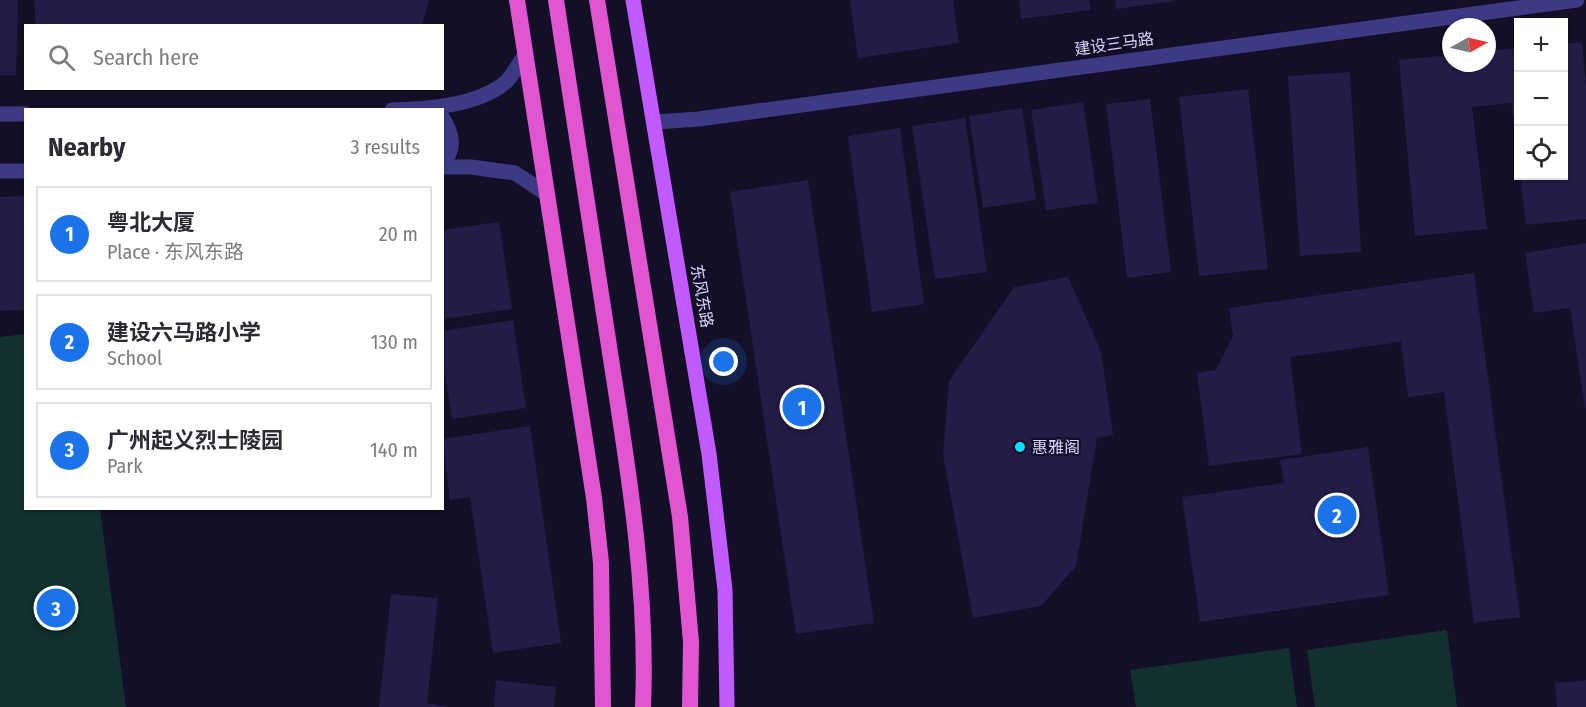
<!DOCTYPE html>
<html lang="en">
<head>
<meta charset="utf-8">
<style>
  body { margin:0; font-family:"Fira Sans Condensed","Noto Sans SC",sans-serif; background:#f7f7f7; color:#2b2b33 }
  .controls { position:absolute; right:18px; top:18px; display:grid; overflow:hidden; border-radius:0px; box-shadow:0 2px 4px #0004 }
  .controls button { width:54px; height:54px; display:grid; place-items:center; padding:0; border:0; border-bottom:2px solid #e1e1e2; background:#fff; color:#2b2b33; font:30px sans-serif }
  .compass { position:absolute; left:1442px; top:18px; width:54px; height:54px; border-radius:50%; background:#fff; box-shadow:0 2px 4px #0004; rotate:82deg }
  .you { position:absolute; left:724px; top:362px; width:21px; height:21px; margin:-15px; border:4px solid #fff; border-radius:50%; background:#1a73e8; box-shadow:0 0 0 9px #1a73e833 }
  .badge { display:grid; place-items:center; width:39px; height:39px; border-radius:50%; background:#1a73e8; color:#fff; font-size:20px; font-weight:700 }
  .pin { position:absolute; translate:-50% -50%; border:3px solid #fff; box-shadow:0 2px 6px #0006 }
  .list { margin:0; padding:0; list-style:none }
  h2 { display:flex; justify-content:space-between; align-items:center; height:78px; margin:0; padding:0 24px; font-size:26px }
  h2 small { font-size:20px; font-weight:400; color:#7c7c81 }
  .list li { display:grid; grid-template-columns:39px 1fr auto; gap:18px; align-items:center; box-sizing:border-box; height:96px; margin:0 12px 12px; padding:0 12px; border:2px solid #e1e1e2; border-radius:0px }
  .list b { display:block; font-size:22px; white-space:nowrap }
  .list p { margin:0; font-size:20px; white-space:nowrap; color:#7c7c81 }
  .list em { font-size:20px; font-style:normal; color:#7c7c81 }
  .icon { flex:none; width:33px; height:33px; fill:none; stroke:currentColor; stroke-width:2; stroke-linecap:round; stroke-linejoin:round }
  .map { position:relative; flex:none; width:1586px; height:707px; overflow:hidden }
  .search { position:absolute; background:#fff; box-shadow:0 2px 4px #0004; left:24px; top:24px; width:420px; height:66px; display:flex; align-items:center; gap:15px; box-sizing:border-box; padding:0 21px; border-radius:0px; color:#7c7c81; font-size:22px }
  .panel { position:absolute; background:#fff; box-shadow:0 2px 4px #0004; left:24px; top:108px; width:420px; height:402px; border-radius:0px }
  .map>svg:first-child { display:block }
  .green { fill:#12302f }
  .building { fill:#241b47 }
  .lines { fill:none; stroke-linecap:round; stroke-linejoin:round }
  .minor { stroke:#3d3a85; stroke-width:15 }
  .tertiary { stroke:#3d3a85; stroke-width:15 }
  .primary { stroke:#c25bff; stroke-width:15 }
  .trunk { stroke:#e055d1; stroke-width:16 }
  .poi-dot { fill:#00e5ff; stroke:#130f26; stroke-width:2 }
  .labels { text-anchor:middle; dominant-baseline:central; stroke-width:4.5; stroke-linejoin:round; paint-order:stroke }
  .street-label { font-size:16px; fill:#d9d4ff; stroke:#130f26 }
  .poi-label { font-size:16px; fill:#d9d4ff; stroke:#130f26; text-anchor:start }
</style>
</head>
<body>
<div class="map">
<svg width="1586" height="707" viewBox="0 0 1586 707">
  <rect width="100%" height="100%" fill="#130f26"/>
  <!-- green -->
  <path class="green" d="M 25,334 L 26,508 L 100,509 L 126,707 L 0,707 L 0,337 Z
    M 1447,630 L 1457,707 L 1315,707 L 1307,650 Z
    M 1289,648 L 1297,707 L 1136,707 L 1130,670 Z"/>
  <!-- building -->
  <path class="building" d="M 0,0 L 18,0 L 16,75 L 0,75 Z
    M 34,0 L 429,0 L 422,26 L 36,26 Z
    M 850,0 L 953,0 L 959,43 L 858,58 Z
    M 1019,0 L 1089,0 L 1091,10 L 1021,19 Z
    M 1115,0 L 1174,0 L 1175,1 L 1116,9 Z
    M 1582,42 L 1586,85 L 1586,219 L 1526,225 L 1520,176 L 1564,176 L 1564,44 Z
    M 1518,48 L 1518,150 L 1511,103 L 1472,107 L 1487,229 L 1415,236 L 1399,60 L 1451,55 L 1451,63 L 1487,63 L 1487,51 Z
    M 1350,72 L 1361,252 L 1300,256 L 1288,76 Z
    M 1248,89 L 1268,269 L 1199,276 L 1179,97 Z
    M 1150,99 L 1171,272 L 1127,278 L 1106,104 Z
    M 1083,102 L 1098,203 L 1046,210 L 1031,110 Z
    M 1022,108 L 1036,200 L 983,208 L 969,116 Z
    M 965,118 L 987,272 L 935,279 L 912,126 Z
    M 900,128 L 924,304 L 872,312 L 848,136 Z
    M 808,180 L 874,623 L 796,634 L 730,192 Z
    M 26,196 L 26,310 L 0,311 L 0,197 Z
    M 499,222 L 512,309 L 442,319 L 442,230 Z
    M 1586,243 L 1586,408 L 1585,408 L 1570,308 L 1534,313 L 1525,253 Z
    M 1474,273 L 1520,617 L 1474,623 L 1444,392 L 1408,397 L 1401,342 L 1290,357 L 1302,454 L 1209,466 L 1197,373 L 1216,370 L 1233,336 L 1229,308 Z
    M 1068,277 L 1101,351 L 1113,435 L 1097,438 L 1076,566 L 1041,606 L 973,618 L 943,455 L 949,381 L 1014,287 Z
    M 513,320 L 526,408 L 452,419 L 442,357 L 442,331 Z
    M 530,426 L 561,643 L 493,653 L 470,497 L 450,500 L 442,439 Z
    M 1368,447 L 1389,595 L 1200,622 L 1182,497 L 1284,483 L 1280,460 Z
    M 391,594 L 438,598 L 427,703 L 449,707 L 379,707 Z
    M 496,680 L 556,687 L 554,707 L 494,707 Z
    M 1586,680 L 1586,707 L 1557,707 L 1555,683 Z"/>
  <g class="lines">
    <!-- minor -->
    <path class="minor" d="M 655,122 L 699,119 L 1577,0"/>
    <!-- tertiary -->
    <path class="tertiary" d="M 392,110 C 427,109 477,106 506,82 C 513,75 519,63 525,55
      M 0,114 L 26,114
      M 442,117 C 453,134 456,149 442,164
      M 442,167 L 471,167 L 515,173 L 548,195
      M 0,171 L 26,171"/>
    <!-- primary -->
    <path class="primary" d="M 633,0 L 709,454 L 725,590 L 727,707"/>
    <!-- trunk -->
    <path class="trunk" d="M 517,0 L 594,498 L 601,563 L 603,707
      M 556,0 C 574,120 593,240 611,359 C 629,474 648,591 643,707
      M 597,0 L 680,517 L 691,642 L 690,707"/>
  </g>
  <!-- markers -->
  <circle class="poi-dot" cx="1020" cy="447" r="6"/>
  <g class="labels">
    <!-- street labels -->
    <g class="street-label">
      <text transform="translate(1114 44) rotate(-8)">建设三马路</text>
      <text transform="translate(702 296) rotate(80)">东风东路</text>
    </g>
    <!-- poi labels -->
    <g class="poi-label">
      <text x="1032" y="447">惠雅阁</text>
    </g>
  </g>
</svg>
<div class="controls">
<button>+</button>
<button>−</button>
<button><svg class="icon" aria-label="locate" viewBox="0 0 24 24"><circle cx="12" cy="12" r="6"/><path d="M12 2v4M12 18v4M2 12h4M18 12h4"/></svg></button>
</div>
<svg class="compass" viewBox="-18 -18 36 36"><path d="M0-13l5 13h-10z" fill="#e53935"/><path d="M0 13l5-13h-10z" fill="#7c7c81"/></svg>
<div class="you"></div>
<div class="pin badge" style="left:802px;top:407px">1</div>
<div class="pin badge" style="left:1337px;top:515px">2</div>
<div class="pin badge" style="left:56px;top:608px">3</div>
<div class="search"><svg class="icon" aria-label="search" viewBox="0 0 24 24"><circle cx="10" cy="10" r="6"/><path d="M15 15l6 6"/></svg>Search here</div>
<section class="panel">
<h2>Nearby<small>3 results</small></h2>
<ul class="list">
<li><span class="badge">1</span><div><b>粤北大厦</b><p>Place · 东风东路</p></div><em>20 m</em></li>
<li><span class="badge">2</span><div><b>建设六马路小学</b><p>School</p></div><em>130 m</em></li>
<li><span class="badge">3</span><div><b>广州起义烈士陵园</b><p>Park</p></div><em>140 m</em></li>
</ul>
</section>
</div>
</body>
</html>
